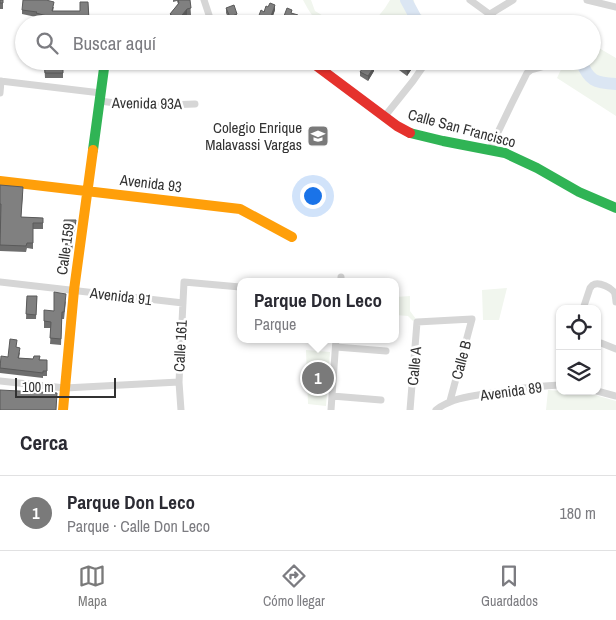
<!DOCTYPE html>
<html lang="es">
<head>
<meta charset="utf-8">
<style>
  body { margin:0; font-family:"Archivo Narrow",sans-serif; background:#f2f2f3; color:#2b2b33 }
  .controls { position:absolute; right:15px; bottom:15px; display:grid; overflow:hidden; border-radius:10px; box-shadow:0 1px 4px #0004 }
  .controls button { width:45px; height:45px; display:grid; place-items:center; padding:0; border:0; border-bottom:1px solid #e1e1e2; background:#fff; color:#2b2b33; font:25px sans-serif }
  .scale { position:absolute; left:15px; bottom:12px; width:101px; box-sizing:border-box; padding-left:5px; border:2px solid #323232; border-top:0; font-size:14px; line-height:18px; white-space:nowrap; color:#323232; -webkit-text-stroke:4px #fff; paint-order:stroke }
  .you { position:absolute; left:312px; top:195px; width:18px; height:18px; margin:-12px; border:4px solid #fff; border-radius:50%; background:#1a73e8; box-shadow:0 0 0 8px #1a73e833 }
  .badge { display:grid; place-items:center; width:32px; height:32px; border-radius:50%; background:#7a7a7a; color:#fff; font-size:16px; font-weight:700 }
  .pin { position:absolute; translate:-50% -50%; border:2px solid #fff; box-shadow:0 1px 5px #0006 }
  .popup { position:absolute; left:237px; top:278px; width:162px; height:65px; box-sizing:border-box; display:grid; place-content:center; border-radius:10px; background:#fff; filter:drop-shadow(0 1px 4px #0005); font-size:16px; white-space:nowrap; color:#7c7c81 }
  .popup b { font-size:19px; color:#2b2b33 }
  .popup::after { content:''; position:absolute; left:50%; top:100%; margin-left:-10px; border:10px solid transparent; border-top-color:#fff }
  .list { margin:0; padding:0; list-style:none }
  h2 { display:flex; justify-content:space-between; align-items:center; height:65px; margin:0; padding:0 20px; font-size:21px }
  h2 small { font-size:16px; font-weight:400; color:#7c7c81 }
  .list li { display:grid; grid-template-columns:32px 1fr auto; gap:15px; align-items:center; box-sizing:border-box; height:75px; padding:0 20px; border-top:1px solid #e1e1e2 }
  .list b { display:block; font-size:19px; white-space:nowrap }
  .list p { margin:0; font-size:16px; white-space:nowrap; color:#7c7c81 }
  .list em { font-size:16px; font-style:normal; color:#7c7c81 }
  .icon { flex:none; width:28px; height:28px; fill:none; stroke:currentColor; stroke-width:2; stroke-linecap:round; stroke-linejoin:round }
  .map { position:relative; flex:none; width:616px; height:410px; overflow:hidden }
  .search { position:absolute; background:#fff; box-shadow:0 1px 4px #0004; left:15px; right:15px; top:15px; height:55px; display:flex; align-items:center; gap:12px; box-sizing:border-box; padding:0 18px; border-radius:28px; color:#7c7c81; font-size:19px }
  .sheet { height:140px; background:#fff }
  nav { display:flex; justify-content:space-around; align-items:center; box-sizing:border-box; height:70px; border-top:1px solid #e1e1e2; background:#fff; font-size:14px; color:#7c7c81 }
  nav a { display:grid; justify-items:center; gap:2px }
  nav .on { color:#7a7a7a }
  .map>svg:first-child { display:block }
  .green { fill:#f1f6ee }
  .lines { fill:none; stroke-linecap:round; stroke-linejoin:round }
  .river { stroke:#dbe6f3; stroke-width:12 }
  .street { stroke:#d6d6d6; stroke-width:7 }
  .fast { stroke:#30b455; stroke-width:10 }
  .slow { stroke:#ff9f0a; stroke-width:10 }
  .jam { stroke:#e5322d; stroke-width:10 }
  .wall { fill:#6e6e6e }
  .shaded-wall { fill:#5a5a5a }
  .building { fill:#808080; stroke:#5a5a5a }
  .labels { text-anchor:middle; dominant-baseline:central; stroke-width:5; stroke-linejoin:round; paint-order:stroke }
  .street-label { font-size:15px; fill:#323232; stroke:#fff }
  .poi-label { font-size:15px; fill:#323232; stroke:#fff; text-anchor:end }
</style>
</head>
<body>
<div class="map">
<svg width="616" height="410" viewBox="0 0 616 410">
  <rect width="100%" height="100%" fill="#fff"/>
  <!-- green -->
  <path class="green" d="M 303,0 L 311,0 L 315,11 L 337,24 C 315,24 313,18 303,0 Z
    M 390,0 L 414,0 L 415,11 L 438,24 L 405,24 L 403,20 L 380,15 L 374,24 L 372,24 L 385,8 Z
    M 592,44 L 616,58 L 616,116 L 557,78 L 565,61 L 592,61 Z
    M 487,61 L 529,61 L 530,63 L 522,70 Z
    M 507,288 L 499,320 L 483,320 L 482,290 Z
    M 410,296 L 410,311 L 416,319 L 413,321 L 408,316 L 396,315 L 396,297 Z
    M 306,350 L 330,352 L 326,406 L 308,404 Z
    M 548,390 L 588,393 L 616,401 L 616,410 L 546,410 Z"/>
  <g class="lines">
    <!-- river -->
    <path class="river" d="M 406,0 L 419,24
      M 581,61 C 589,81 595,83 616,84"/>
    <!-- street -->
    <path class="street" d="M 204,0 L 212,24
      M 470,0 L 503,24
      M 587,0 L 616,7
      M 490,14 L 513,0
      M 0,81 L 101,93
      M 0,93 L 1,81
      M 100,101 L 138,106 L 195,104
      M 385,116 L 413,81 L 427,61
      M 489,151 L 512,103 L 527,73 L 531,70 L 549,65 L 551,63 L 551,61
      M 0,282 L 183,303
      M 341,282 L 341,277
      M 583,309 L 590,288 C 591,287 592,285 593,285 C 598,281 613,288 615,294 C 615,295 616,300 616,302
      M 601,343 L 616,349
      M 336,347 L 386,351
      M 0,381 L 65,388 L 179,382
      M 597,391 L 616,396
      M 332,396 L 381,400
      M 181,410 L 179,382 L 184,282 L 240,287
      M 331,410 L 336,339
      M 410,410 L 417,322 L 472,319 L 450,401
      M 436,410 C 451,398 472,396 491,393 C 514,389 536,386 560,385"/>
    <!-- fast -->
    <path class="fast" d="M 410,133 L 443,141 L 505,153 L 537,168 L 579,192 L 616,208
      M 93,150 L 105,61"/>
    <!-- slow -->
    <path class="slow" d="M 0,181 L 240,209 L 292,237
      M 63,410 L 74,290 L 93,150"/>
    <!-- jam -->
    <path class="jam" d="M 310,61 L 397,126 L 410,133"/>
  </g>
  <!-- wall -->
  <path class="wall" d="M 0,0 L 3,0 L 3,9 L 0,9 Z
    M 173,0 L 190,0 L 191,15 L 187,16 L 180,24 L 174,24 L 170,21 L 170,14 L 178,4 L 177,1 L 173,2 Z
    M 88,2 L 89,24 L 54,24 L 54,22 L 36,18 L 36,17 L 22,14 L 22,10 L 54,7 L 53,11 L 80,11 Z
    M 268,7 L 275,10 L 270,24 L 263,24 L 258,22 L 258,18 Z
    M 226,8 L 237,19 L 230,22 L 226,13 Z
    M 44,61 L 51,66 L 63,66 L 63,78 L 45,78 Z
    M 334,61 L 343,61 L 340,67 L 334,63 Z
    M 417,61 L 407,76 L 395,67 L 395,62 Z
    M 374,71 L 368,81 L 360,76 L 360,72 Z
    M 0,185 L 23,193 L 21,217 L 43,218 L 43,229 L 33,229 L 33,249 L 27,248 L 26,252 L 0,251 Z
    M 64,220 L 76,224 L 72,251 L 69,250 L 69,247 L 65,247 Z
    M 27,296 L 37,296 L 36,319 L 26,319 Z
    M 66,301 L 64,319 L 62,319 L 61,345 L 50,344 L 51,328 L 44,328 L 44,321 Z
    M 16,348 L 20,353 L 19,358 L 47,360 L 47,376 L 43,376 L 43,378 L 0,373 L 0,364 L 8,357 Z"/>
  <!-- shaded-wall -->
  <path class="shaded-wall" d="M 275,5 L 275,10 L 270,24 L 269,24 L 269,22 Z
    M 187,9 L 187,16 L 180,24 L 178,24 L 178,20 Z
    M 237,14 L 237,19 L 230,22 L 230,17 Z
    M 340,61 L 343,61 L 340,67 Z
    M 414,61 L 417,61 L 407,76 L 407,71 Z
    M 374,67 L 374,71 L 368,81 L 368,76 Z"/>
  <!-- building -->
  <path class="building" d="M 0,0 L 3,0 L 3,3 L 0,3 Z
    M 23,0 L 46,0 L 54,2 L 52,11 L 80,11 L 80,2 L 88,2 L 89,20 L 73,21 L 73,23 L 57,23 L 57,20 L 54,20 L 54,18 L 36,13 L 37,12 L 22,10 Z
    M 178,0 L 190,0 L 191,8 L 187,9 L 178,20 L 170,14 L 179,3 Z
    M 270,3 L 275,5 L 269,22 L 258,18 L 261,10 L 264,12 L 266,6 L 268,7 Z
    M 234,5 L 237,14 L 230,17 L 226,8 Z
    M 287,8 L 292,10 L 291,13 L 298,15 L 297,17 L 311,24 L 281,24 Z
    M 44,61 L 51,61 L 51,66 L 63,66 L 63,73 L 45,73 Z
    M 396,61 L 414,61 L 407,71 L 395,62 Z
    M 366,63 L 374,67 L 368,76 L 360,72 Z
    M 0,185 L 23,187 L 21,217 L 43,218 L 43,223 L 33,223 L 33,243 L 27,243 L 26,246 L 0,245 L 1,204 L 0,204 Z
    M 64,220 L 76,220 L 72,246 L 69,246 L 69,243 L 65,242 Z
    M 54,292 L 66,294 L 64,312 L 62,312 L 61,339 L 50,338 L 51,322 L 44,321 L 44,310 L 54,311 Z
    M 27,296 L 37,296 L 36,315 L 26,314 Z
    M 10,339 L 17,340 L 16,347 L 20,348 L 18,358 L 33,359 L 34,356 L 40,356 L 39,360 L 47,360 L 47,371 L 43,371 L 43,373 L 0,368 L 1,356 L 8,357 Z
    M 0,390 L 57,393 L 56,410 L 0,410 Z"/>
  <!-- icons -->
  <defs>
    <g id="school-square" transform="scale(1.125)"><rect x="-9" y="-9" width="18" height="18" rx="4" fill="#7a7a7a" stroke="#fff"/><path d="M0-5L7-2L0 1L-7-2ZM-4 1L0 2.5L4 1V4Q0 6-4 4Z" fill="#fff"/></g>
  </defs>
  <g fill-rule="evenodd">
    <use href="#school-square" x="318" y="136"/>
  </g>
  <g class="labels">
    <!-- street labels -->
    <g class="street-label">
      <text transform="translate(147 103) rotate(1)">Avenida 93A</text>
      <text transform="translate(462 128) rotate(15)">Calle San Francisco</text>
      <text transform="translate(151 183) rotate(7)">Avenida 93</text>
      <text transform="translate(65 249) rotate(-82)">Calle 159</text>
      <text transform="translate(121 296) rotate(7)">Avenida 91</text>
      <text transform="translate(180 346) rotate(-87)">Calle 161</text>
      <text transform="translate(461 360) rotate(-75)">Calle B</text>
      <text transform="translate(414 366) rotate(-85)">Calle A</text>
      <text transform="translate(511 391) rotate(-8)">Avenida 89</text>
    </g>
    <!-- poi labels -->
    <g class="poi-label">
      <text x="302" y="127">Colegio Enrique<tspan x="302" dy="17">Malavassi Vargas</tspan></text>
    </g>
  </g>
</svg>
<div class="controls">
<button><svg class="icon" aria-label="locate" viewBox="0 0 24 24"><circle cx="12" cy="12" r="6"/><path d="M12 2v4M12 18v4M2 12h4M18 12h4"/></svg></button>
<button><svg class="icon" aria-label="layers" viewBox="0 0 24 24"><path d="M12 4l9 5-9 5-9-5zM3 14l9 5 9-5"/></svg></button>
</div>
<div class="scale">100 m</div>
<div class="you"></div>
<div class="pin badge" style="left:318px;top:378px">1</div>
<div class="popup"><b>Parque Don Leco</b>Parque</div>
<div class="search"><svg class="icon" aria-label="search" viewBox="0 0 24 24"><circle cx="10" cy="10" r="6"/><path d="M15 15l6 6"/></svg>Buscar aquí</div>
</div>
<section class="sheet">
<h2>Cerca<small></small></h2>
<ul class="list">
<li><span class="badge">1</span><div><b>Parque Don Leco</b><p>Parque · Calle Don Leco</p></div><em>180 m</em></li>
</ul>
</section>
<nav>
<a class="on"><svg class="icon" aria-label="map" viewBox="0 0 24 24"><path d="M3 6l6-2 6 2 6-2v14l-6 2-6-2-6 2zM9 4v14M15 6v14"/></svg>Mapa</a>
<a><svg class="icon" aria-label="directions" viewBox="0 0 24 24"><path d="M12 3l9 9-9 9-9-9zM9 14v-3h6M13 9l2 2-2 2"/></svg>Cómo llegar</a>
<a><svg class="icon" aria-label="saved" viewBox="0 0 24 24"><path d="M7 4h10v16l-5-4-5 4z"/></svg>Guardados</a>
</nav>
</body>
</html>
